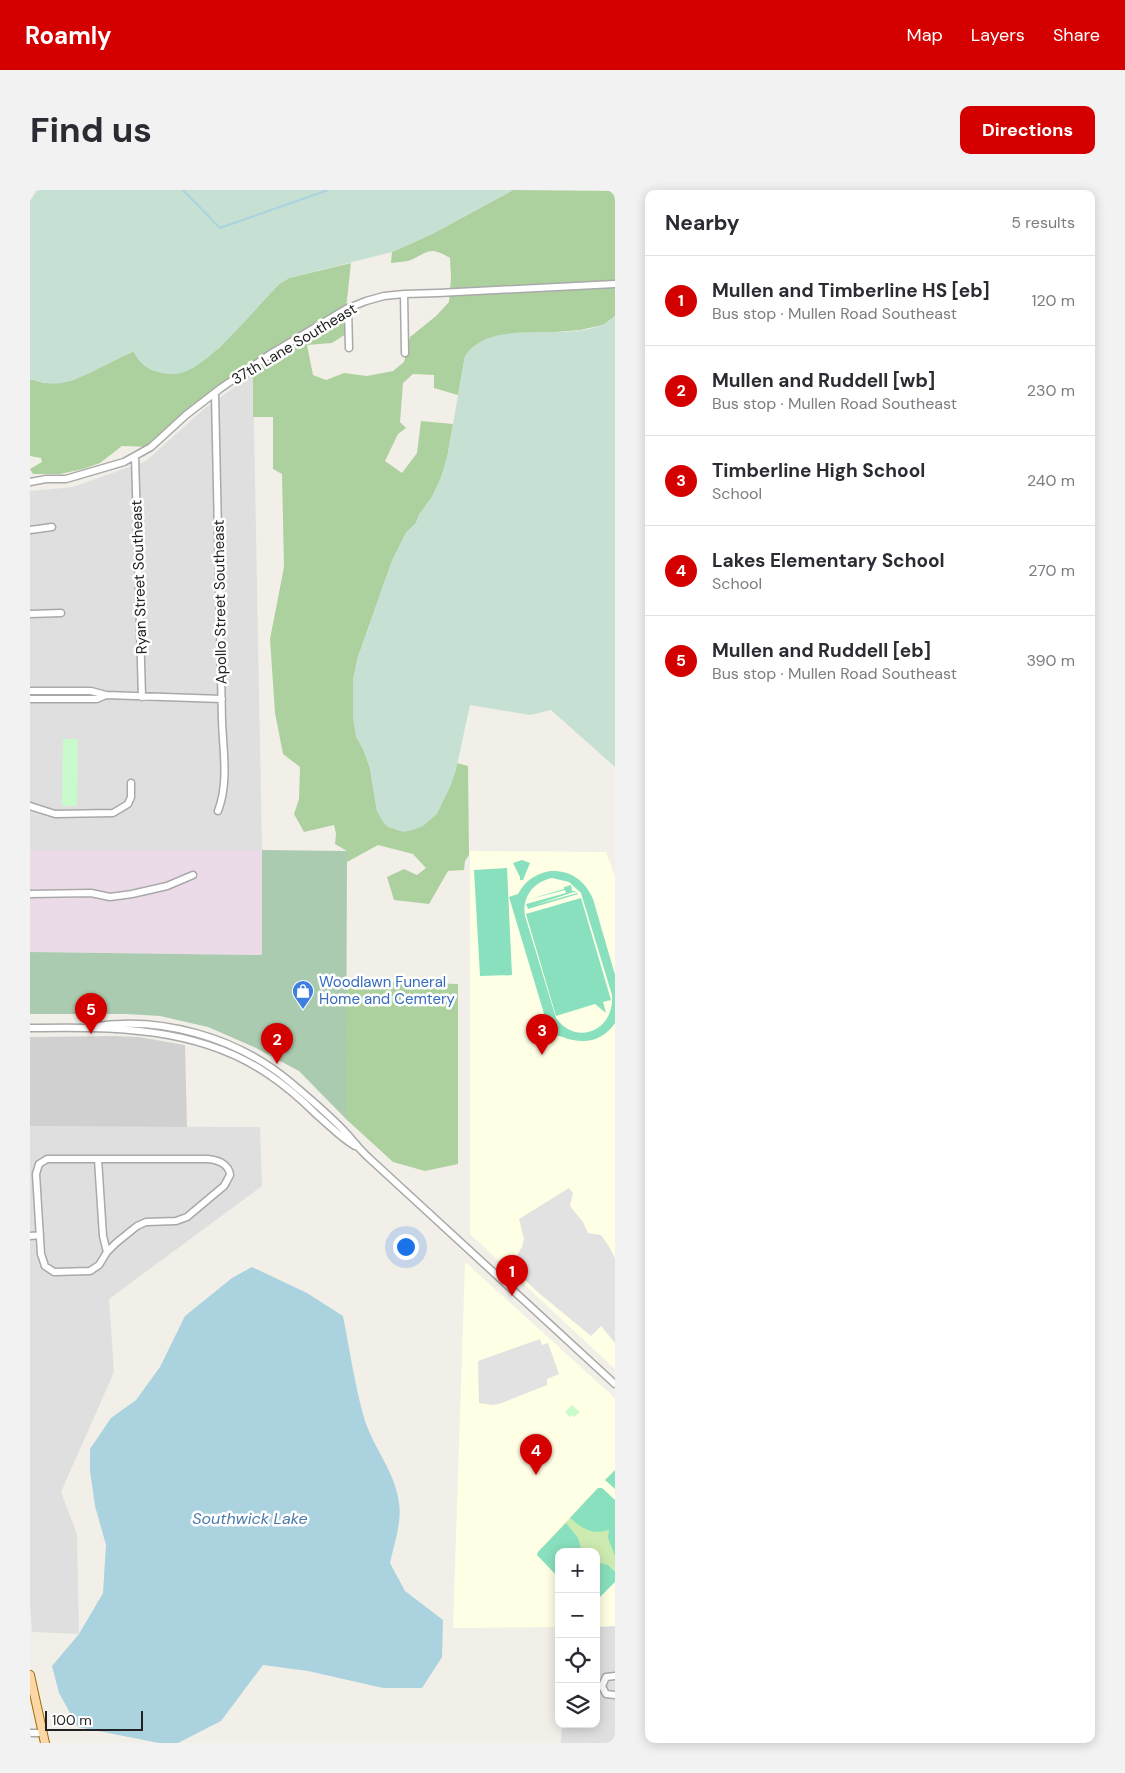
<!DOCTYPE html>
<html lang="en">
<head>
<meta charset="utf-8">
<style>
  body { margin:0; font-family:"DM Sans",sans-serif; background:#f2f2f3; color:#2b2b33 }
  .controls { position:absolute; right:15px; bottom:15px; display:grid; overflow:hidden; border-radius:10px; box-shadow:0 2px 12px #0003 }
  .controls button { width:45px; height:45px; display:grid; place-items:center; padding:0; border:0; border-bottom:1px solid #e1e1e2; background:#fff; color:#2b2b33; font:25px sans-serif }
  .scale { position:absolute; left:15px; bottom:12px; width:98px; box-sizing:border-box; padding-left:5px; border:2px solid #222; border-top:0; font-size:14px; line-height:18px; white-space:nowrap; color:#222; -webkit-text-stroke:4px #fff; paint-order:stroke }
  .you { position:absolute; left:375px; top:1056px; width:18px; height:18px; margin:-12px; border:4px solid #fff; border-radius:50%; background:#1a73e8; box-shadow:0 0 0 8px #1a73e833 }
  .badge { display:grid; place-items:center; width:32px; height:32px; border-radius:50%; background:#d40000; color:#fff; font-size:16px; font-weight:700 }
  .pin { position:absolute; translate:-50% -41px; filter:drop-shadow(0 1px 2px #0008) }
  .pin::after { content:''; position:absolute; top:26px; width:18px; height:15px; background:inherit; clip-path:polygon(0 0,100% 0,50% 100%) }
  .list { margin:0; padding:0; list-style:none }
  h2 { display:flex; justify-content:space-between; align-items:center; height:65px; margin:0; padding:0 20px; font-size:21px }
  h2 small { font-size:16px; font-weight:400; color:#7c7c81 }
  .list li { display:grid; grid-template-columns:32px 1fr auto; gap:15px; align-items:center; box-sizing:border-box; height:90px; padding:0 20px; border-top:1px solid #e1e1e2 }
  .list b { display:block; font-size:19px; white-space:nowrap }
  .list p { margin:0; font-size:16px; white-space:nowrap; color:#7c7c81 }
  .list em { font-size:16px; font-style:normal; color:#7c7c81 }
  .icon { flex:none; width:28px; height:28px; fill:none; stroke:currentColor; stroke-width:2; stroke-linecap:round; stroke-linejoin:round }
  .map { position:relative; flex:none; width:585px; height:1553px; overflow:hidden; border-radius:10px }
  header { display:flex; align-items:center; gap:30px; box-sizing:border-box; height:70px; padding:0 25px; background:#d40000; color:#fff }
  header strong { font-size:24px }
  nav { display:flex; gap:28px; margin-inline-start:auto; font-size:18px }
  .intro { display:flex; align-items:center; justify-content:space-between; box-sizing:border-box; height:120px; padding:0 30px }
  h1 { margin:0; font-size:35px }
  .button { padding:12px 22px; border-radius:10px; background:#d40000; color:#fff; font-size:18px; font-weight:700 }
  main { display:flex; gap:30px; padding:0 30px }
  aside { flex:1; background:#fff; border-radius:10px; box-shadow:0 2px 12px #0003 }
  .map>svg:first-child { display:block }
  .residential { fill:#e0dfdf }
  .industrial { fill:#ebdbe8 }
  .education { fill:#ffffe5 }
  .religious { fill:#d0d0d0 }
  .grass { fill:#cdebb0 }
  .forest { fill:#add19e }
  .wetland { fill:#c6e0d4 }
  .cemetery { fill:#aacbaf }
  .park { fill:#c8facc }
  .pitch { fill:#88e0be; fill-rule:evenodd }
  .parking { fill:#e2e2e2 }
  .water { fill:#aad3df }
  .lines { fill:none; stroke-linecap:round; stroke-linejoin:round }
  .stream { stroke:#aad3df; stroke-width:2 }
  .minor-casing { stroke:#a9a9a9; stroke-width:9 }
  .major-casing { stroke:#a06b00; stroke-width:10 }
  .minor { stroke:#fff; stroke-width:6 }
  .major { stroke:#fcd6a4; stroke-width:8 }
  .labels { text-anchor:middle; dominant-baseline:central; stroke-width:5; stroke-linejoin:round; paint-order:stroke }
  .street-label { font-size:15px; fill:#222; stroke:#fff }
  .shop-label { font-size:15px; fill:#366cbe; stroke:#fff; text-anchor:start }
  .water-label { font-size:16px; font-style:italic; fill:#4a7aab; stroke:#fff }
</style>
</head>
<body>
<header>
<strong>Roamly</strong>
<nav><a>Map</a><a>Layers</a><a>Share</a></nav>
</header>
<div class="intro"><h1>Find us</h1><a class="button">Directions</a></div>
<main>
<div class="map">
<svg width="585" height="1553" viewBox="0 0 585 1553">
  <rect width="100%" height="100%" fill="#f2efe9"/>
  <!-- residential -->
  <path class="residential" d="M 223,184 L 232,660 L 0,660 L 0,301 L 43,297 L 116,271 L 175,218 Z
    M 0,936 L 230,937 L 232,996 L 79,1109 L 84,1182 L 31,1302 L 47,1344 L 49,1444 L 2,1442 L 0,1415 Z
    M 585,1436 L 585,1553 L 531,1553 L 532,1534 L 566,1534 L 566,1437 Z"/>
  <!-- industrial -->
  <path class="industrial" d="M 0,660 L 232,660 L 232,765 L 0,762 Z"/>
  <!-- education -->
  <path class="education" d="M 440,661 L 576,662 L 585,686 L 585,1179 L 440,1044 Z
    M 435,1072 L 585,1208 L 585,1436 L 566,1437 L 566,1362 L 529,1362 L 529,1437 L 423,1438 Z"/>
  <!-- religious -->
  <path class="religious" d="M 85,846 L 109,847 L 155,855 L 157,937 L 0,936 L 0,847 Z"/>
  <!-- grass -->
  <path class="grass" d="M 568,1298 L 572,1298 L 585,1310 L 585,1390 L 566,1410 L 566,1362 L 529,1362 L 507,1365 L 508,1362 Z"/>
  <!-- forest -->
  <path class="forest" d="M 483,0 L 585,1 L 585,126 L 573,135 L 550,140 L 512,143 L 435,166 L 428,205 L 404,198 L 404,185 L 383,184 L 373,193 L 370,232 L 376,238 L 368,244 L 355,271 L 372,283 L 387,263 L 391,231 L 423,234 L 417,268 L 411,288 L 402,307 L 389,325 L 386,333 L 376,343 L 362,371 L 328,467 L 323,490 L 326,546 L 334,561 L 340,578 L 347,621 L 420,597 L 427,573 L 438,576 L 439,665 L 435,671 L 434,680 L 418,681 L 399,714 L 364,710 L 357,687 L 374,679 L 387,685 L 396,678 L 383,664 L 348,655 L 317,672 L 317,661 L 305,654 L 306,644 L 304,635 L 274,642 L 264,624 L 269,609 L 270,577 L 253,564 L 245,523 L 240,449 L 254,377 L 252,284 L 243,279 L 243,227 L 223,227 L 223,185 L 191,198 L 121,257 L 92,256 L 70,273 L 53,279 L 30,284 L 3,284 L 0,279 L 12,272 L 11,268 L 0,266 L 0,189 L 14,193 L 30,193 L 43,190 L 104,161 L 170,173 L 190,157 L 249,94 L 259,88 L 321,73 L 316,119 L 316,144 L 302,153 L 277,155 L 283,185 L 296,190 L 314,183 L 337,186 L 363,181 L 374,172 L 380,147 L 406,126 L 419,112 L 421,88 L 420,68 C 397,54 398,64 378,71 C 373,72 366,72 361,73 L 362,62 L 402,44 Z
    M 316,790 L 428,794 L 428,974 L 395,981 L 363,972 L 316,929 Z"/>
  <!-- wetland -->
  <path class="wetland" d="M 7,0 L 483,0 L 402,44 L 362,62 L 259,88 L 249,94 C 228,116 182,173 154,182 C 143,186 135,184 124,181 C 114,177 108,171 103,161 C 84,170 51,190 31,193 C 20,195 10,192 0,189 L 0,11 Z
    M 585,126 L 585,577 L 521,520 L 500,525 L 440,515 L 426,580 L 420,597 L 407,624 L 393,636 L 383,640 L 373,642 L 358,637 L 353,632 L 347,621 L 340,578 L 334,561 L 326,546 L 323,529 L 323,490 L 328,467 L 362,371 L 376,343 L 386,333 L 389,325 L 402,307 L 411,287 L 417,268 L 435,166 C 460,127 533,152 572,135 C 577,133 581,129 585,126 Z"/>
  <!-- cemetery -->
  <path class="cemetery" d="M 232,660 L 317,661 L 316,929 L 269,881 L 224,857 L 178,837 L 130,826 L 96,824 L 0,824 L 0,762 L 232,765 Z"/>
  <!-- park -->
  <path class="park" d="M 33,549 L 48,549 L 47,616 L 32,616 Z
    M 542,1215 L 550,1222 L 544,1227 L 542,1225 L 540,1227 L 535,1222 Z"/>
  <!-- pitch -->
  <path class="pitch" d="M 492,670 L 500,673 L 493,690 L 490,690 L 490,687 L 483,673 Z
    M 477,678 L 482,785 L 450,786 L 444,680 Z
    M 520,681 C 540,680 555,690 563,709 L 585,785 L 585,833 C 576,847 560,854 543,850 C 532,848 532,844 521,847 L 479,707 L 488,704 C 495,691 505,684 520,681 ZM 522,688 L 539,692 L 551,703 L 582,805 C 585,840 547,857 526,828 L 495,726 C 492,707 503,692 522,688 Z
    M 541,695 L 542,701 L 547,701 L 505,715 L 547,703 L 548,704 L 498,719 L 496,714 L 536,703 L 535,700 L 497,710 L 534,699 L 534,697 Z
    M 551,708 L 581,810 L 573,812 L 576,823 L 565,814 L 526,826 L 496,724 Z
    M 585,1280 L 585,1299 L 575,1290 Z
    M 568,1298 L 572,1298 L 585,1310 L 585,1366 L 578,1348 L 579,1340 C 562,1345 553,1339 540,1328 Z
    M 536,1333 L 548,1348 L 552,1362 L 529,1362 L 529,1388 L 507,1365 L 508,1362 Z
    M 566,1372 L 578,1375 L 585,1382 L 585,1392 L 566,1411 Z"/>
  <!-- parking -->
  <path class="parking" d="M 539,998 L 543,1003 L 540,1016 L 553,1032 L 558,1043 L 571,1045 L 578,1055 L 585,1068 L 585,1153 L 571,1136 L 561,1146 L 510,1104 L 480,1076 L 492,1057 L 494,1049 L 489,1029 Z
    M 510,1149 L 512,1155 L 518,1153 L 529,1184 L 517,1189 L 517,1195 L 469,1214 L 463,1215 L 449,1213 L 448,1171 Z"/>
  <!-- water -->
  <path class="water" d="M 222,1077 L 277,1103 L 313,1126 C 320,1161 325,1197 335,1231 C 344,1258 366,1284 369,1313 C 372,1333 364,1354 360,1373 L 375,1401 L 413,1430 L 412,1467 L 392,1498 L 353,1498 L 278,1481 L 233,1475 L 191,1531 L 148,1553 L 129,1553 L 48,1537 L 29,1503 L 22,1476 L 49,1444 L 73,1403 L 76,1355 L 65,1316 L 60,1281 L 60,1259 L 81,1228 L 106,1210 L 130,1177 L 155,1126 L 202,1088 Z"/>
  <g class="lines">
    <!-- stream -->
    <path class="stream" d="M 153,0 L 190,38 L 298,0"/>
    <!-- minor casing -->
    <g class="minor-casing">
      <path id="minor" d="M 374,104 L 375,163
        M 318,118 L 319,158
        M 185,203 L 192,531 C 193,561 199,592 188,621
        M 105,266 L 112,507
        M 0,292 L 16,289 L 36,289 L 94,272 L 121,257 L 156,225 L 191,198 L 242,163 L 316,119 L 336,111 L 354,106 L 374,104 L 408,103 L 585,94
        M 0,340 L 22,337
        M 0,424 L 31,423
        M 0,501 L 61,501 L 76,505 L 67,509 L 0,509
        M 76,505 L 192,509
        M 0,616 L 25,624 L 83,623 L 98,614 L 101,607 L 101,593
        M 0,704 L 61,703 L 80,707 L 102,704 L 137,696 L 163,685
        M 61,837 C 129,825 206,847 259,891 C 279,908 301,926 318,945 C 325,953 331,961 339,968 L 585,1194
        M 0,838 C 82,837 167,836 238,884 C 256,896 272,910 287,925 C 300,936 311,948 325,956
        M 17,969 L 178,969 C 188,970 199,974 200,985 L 194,996 L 157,1027 L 146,1031 L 116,1032 L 107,1036 L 86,1053 L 77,1062 L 69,1075 L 60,1081 L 24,1082 L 15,1076 L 11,1064 L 6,984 L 9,974 Z
        M 68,969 L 73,1046 L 77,1062
        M 0,1046 L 10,1045
        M 585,1486 L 576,1487 L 572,1496 L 576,1504 L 585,1505
        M 0,1543 L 13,1543"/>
    </g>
    <!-- major casing -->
    <g class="major-casing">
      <path id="major" d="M 0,1485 L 15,1553"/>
    </g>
    <!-- minor -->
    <use href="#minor" class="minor"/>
    <!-- major -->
    <use href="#major" class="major"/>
  </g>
  <!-- icons -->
  <defs>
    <g id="shop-pin" transform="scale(1.125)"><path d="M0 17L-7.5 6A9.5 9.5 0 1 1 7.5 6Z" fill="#3f7fe0" stroke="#fff"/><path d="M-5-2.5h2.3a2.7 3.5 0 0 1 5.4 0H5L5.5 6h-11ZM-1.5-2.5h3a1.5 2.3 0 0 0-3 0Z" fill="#fff"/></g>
  </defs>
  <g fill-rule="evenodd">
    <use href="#shop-pin" x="273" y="801"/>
  </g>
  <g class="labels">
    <!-- street labels -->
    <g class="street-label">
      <text transform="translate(264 154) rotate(-31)">37th Lane Southeast</text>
      <text transform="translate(109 387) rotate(-92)">Ryan Street Southeast</text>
      <text transform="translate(190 412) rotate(-91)">Apollo Street Southeast</text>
    </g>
    <!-- shop labels -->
    <g class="shop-label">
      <text x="289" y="792">Woodlawn Funeral<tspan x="289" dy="17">Home and Cemtery</tspan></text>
    </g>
    <!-- water labels -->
    <g class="water-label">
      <text x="220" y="1328">Southwick Lake</text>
    </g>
  </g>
</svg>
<div class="controls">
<button>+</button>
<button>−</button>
<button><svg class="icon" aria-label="locate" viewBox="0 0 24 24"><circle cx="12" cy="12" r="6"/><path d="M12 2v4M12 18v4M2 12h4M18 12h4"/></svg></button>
<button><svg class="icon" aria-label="layers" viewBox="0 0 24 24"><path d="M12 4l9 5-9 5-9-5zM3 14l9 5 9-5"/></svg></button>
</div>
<div class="scale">100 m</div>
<div class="you"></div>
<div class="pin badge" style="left:482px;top:1106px">1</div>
<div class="pin badge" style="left:247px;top:874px">2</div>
<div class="pin badge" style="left:512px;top:865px">3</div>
<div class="pin badge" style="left:506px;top:1285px">4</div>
<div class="pin badge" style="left:61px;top:844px">5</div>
</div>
<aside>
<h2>Nearby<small>5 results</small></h2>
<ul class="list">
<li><span class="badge">1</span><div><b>Mullen and Timberline HS [eb]</b><p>Bus stop · Mullen Road Southeast</p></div><em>120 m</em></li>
<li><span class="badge">2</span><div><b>Mullen and Ruddell [wb]</b><p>Bus stop · Mullen Road Southeast</p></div><em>230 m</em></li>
<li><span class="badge">3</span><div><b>Timberline High School</b><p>School</p></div><em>240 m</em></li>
<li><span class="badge">4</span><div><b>Lakes Elementary School</b><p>School</p></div><em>270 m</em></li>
<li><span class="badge">5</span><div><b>Mullen and Ruddell [eb]</b><p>Bus stop · Mullen Road Southeast</p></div><em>390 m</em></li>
</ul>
</aside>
</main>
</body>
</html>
